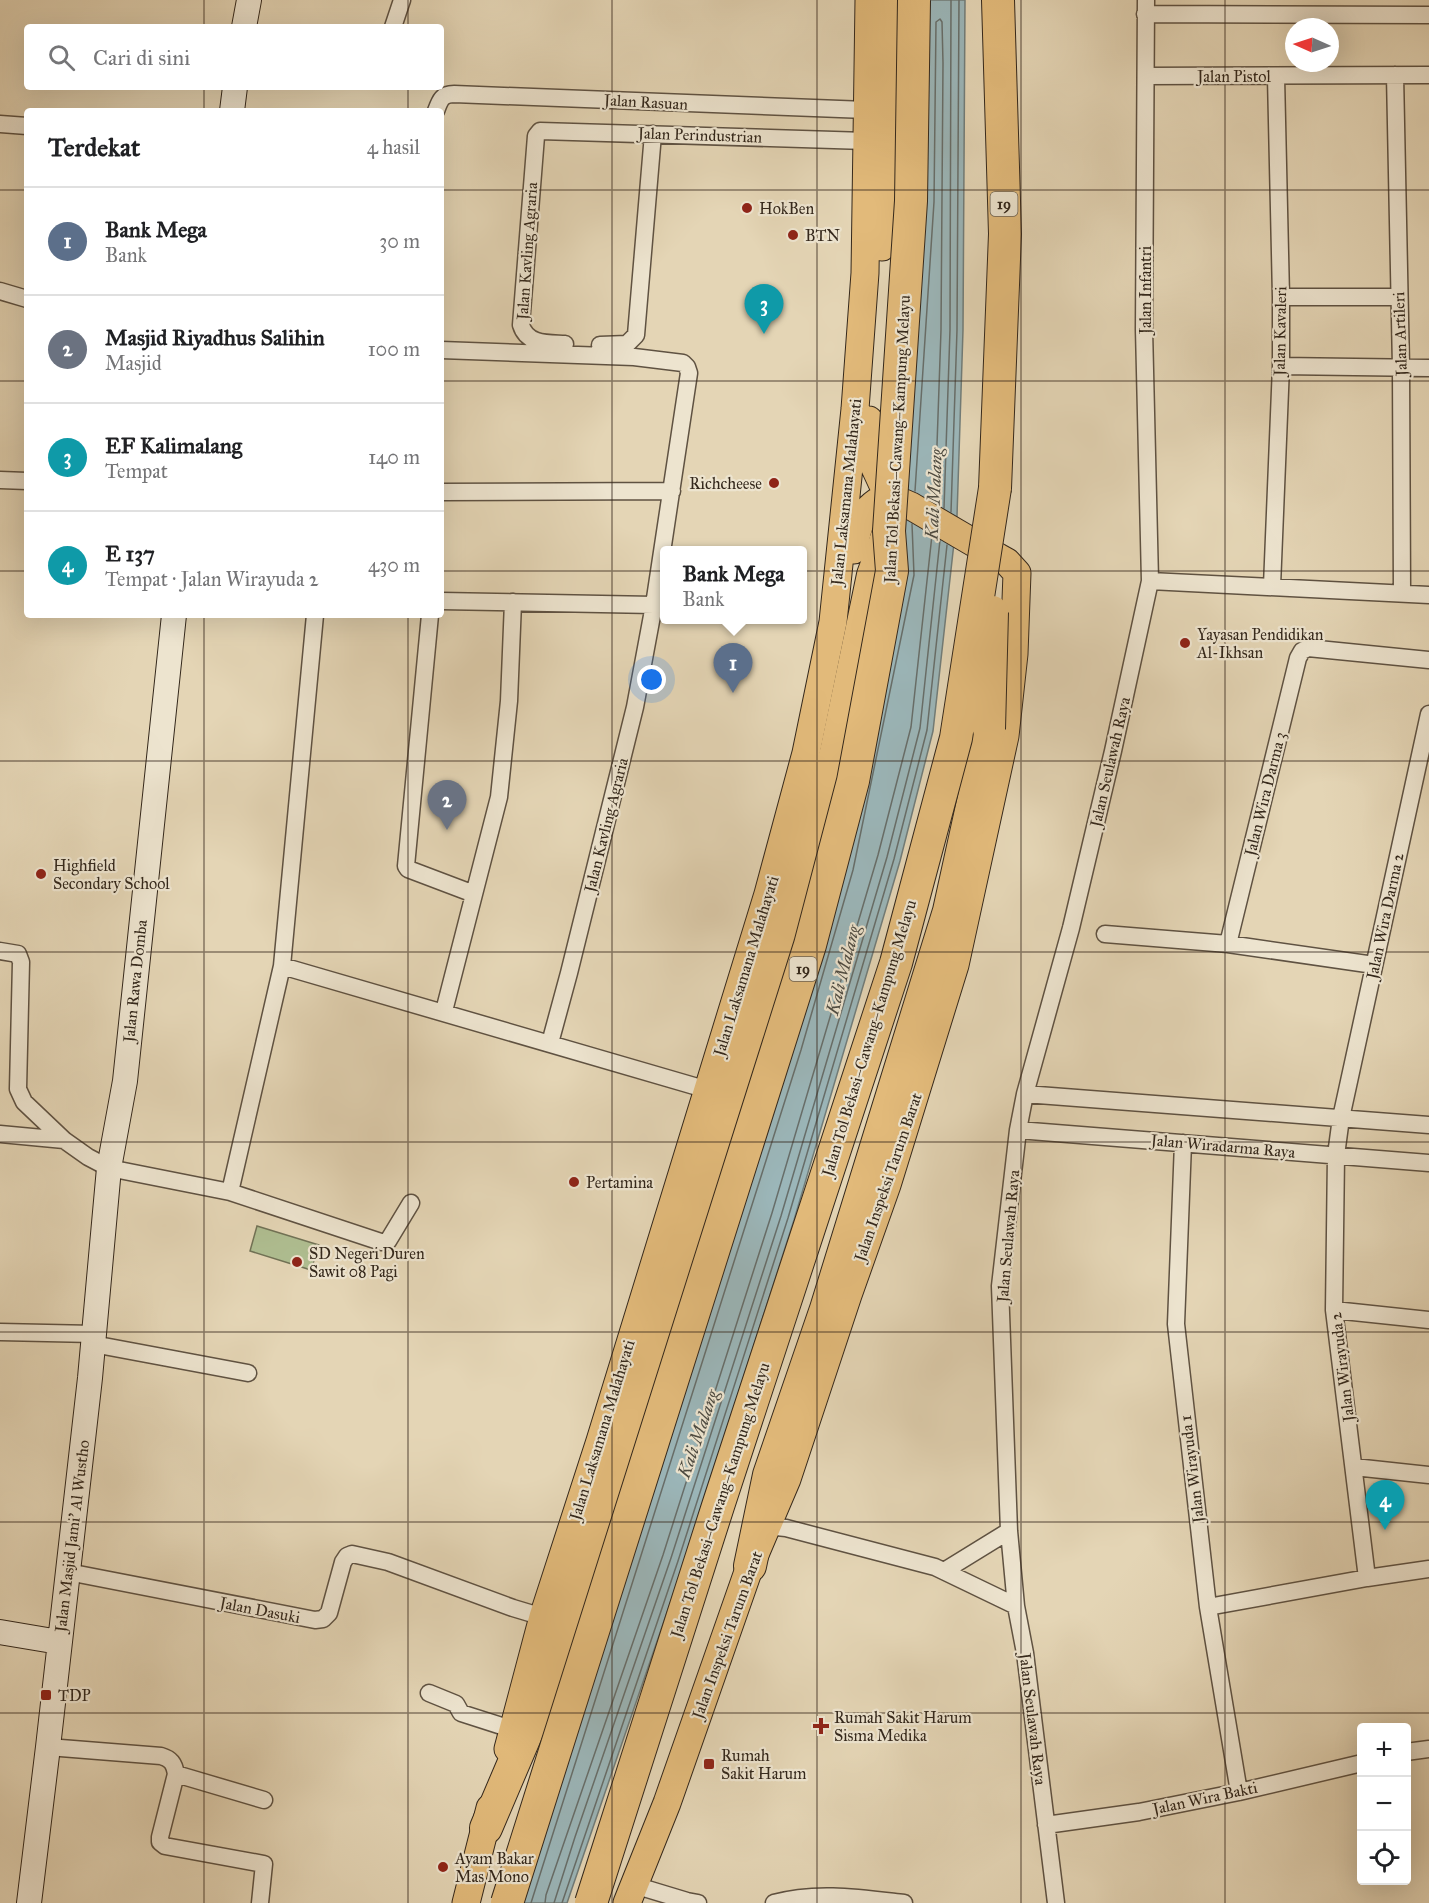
<!DOCTYPE html>
<html lang="id">
<head>
<meta charset="utf-8">
<style>
  body { margin:0; font-family:"IM FELL Great Primer",serif; background:#f6f6f6; color:#202124 }
  .controls { position:absolute; right:18px; bottom:18px; display:grid; overflow:hidden; border-radius:6px; box-shadow:0 6px 24px #0002 }
  .controls button { width:54px; height:54px; display:grid; place-items:center; padding:0; border:0; border-bottom:2px solid #e0e0e0; background:#fff; color:#202124; font:30px sans-serif }
  .compass { position:absolute; left:1285px; top:18px; width:54px; height:54px; border-radius:50%; background:#fff; box-shadow:0 6px 24px #0002; rotate:273deg }
  .you { position:absolute; left:652px; top:680px; width:21px; height:21px; margin:-15px; border:4px solid #fff; border-radius:50%; background:#1a73e8; box-shadow:0 0 0 9px #1a73e833 }
  .badge { display:grid; place-items:center; width:39px; height:39px; border-radius:50%; background:#7c3aed; color:#fff; font-size:20px; font-weight:700 }
  .pin { position:absolute; translate:-50% -50px; filter:drop-shadow(0 2px 3px #0008) }
  .pin::after { content:''; position:absolute; top:32px; width:21px; height:18px; background:inherit; clip-path:polygon(0 0,100% 0,50% 100%) }
  .popup { position:absolute; left:660px; top:546px; width:147px; height:78px; box-sizing:border-box; display:grid; place-content:center; border-radius:6px; background:#fff; filter:drop-shadow(0 2px 4px #0005); font-size:20px; white-space:nowrap; color:#757577 }
  .popup b { font-size:22px; color:#202124 }
  .popup::after { content:''; position:absolute; left:50%; top:100%; margin-left:-12px; border:12px solid transparent; border-top-color:#fff }
  .list { margin:0; padding:0; list-style:none }
  h2 { display:flex; justify-content:space-between; align-items:center; height:78px; margin:0; padding:0 24px; font-size:26px }
  h2 small { font-size:20px; font-weight:400; color:#757577 }
  .list li { display:grid; grid-template-columns:39px 1fr auto; gap:18px; align-items:center; box-sizing:border-box; height:108px; padding:0 24px; border-top:2px solid #e0e0e0 }
  .list b { display:block; font-size:22px; white-space:nowrap }
  .list p { margin:0; font-size:20px; white-space:nowrap; color:#757577 }
  .list em { font-size:20px; font-style:normal; color:#757577 }
  .icon { flex:none; width:33px; height:33px; fill:none; stroke:currentColor; stroke-width:2; stroke-linecap:round; stroke-linejoin:round }
  .map { position:relative; flex:none; width:1429px; height:1903px; overflow:hidden }
  .search { position:absolute; background:#fff; box-shadow:0 6px 24px #0002; left:24px; top:24px; width:420px; height:66px; display:flex; align-items:center; gap:15px; box-sizing:border-box; padding:0 21px; border-radius:6px; color:#757577; font-size:22px }
  .panel { position:absolute; background:#fff; box-shadow:0 6px 24px #0002; left:24px; top:108px; width:420px; height:510px; border-radius:6px }
  .map>svg:first-child { display:block }
  .green { fill:#afbe91; stroke:#717256; stroke-width:1.5 }
  .water { fill:#9bb6b9; stroke:#717d7a; stroke-width:1.5 }
  .lines { fill:none; stroke-linecap:round; stroke-linejoin:round }
  .shore { stroke:#676e6a; stroke-width:1.5 }
  .street-casing { stroke:#5f5242; stroke-width:19 }
  .secondary-casing { stroke:#33271b; stroke-width:26 }
  .primary-casing { stroke:#33271b; stroke-width:29 }
  .highway-casing { stroke:#33271b; stroke-width:34 }
  .street { stroke:#ede4cf; stroke-width:16 }
  .secondary { stroke:#ede4cf; stroke-width:24 }
  .primary { stroke:#e2ba7a; stroke-width:27 }
  .highway { stroke:#e2ba7a; stroke-width:32 }
  .highway-bridge-casing { stroke:#33271b; stroke-width:34; stroke-linecap:butt }
  .highway-bridge { stroke:#e2ba7a; stroke-width:32 }
  .grid { fill:none; stroke:#33271b; stroke-width:1.5; stroke-opacity:0.55 }
  .poi-dot { fill:#8f2418; stroke:#ede4cf; stroke-width:2 }
  .labels { text-anchor:middle; dominant-baseline:central; stroke-width:4.5; stroke-linejoin:round; paint-order:stroke }
  .shield { fill:#ede4cf; stroke:#6b6051; stroke-width:1.5 }
  .shield-label { font-size:15px; font-weight:bold; fill:#33271b }
  .street-label { font-size:16px; fill:#33271b; stroke:#ede4cf }
  .poi-label { font-size:16px; fill:#33271b; stroke:#ede4cf; text-anchor:start }
  .water-label { font-size:18px; font-style:italic; fill:#4d4b42; stroke:#ede4cf }
</style>
</head>
<body>
<div class="map">
<svg width="1429" height="1903" viewBox="0 0 1429 1903">
  <rect width="100%" height="100%" fill="#e4d5b5"/>
  <filter id="stains"><feTurbulence type="fractalNoise" baseFrequency=".00333" numOctaves="4"/><feColorMatrix values="0 0 0 0 .2 0 0 0 0 .09 0 0 0 0 .02 0 0 0 .5 -.17"/></filter>
  <radialGradient id="worn" r=".72"><stop offset=".6" stop-color="#630" stop-opacity="0"/><stop offset="1" stop-color="#630" stop-opacity=".3"/></radialGradient>
  <!-- green -->
  <path class="green" d="M 257,1226 L 319,1245 L 311,1270 L 250,1251 Z"/>
  <!-- water -->
  <path class="water" d="M 914,0 L 965,0 L 963,330 L 957,516 L 933,731 L 900,861 L 794,1220 L 684,1563 L 567,1903 L 507,1903 L 892,571 Z"/>
  <g class="lines">
    <!-- shore -->
    <path class="shore" d="M 915,491 L 934,202 L 936,22 L 940,19 L 942,22 L 943,63 L 941,330 L 935,502
      M 944,508 L 950,330 L 951,0
      M 951,512 L 957,330 L 959,0
      M 531,1903 L 801,1050 L 853,870 L 914,575 L 912,524
      M 545,1903 L 546,1895 L 663,1555 L 718,1382 L 772,1213 L 878,855 L 911,727 L 932,535
      M 554,1903 L 575,1837 L 671,1558 L 781,1216 L 887,857 L 920,728 L 940,540
      M 562,1903 L 678,1561 L 788,1218 L 894,859 L 927,730 L 947,545"/>
    <!-- street casing -->
    <g class="street-casing">
      <path id="street" d="M 1145,14 L 1429,15
        M 393,27 L 402,0
        M 1395,75 L 1401,367 L 1402,593
        M 1146,76 L 1429,75
        M 436,111 C 440,100 442,94 454,94 L 866,110
        M 0,124 L 27,126
        M 0,291 L 27,299
        M 1281,297 L 1399,297
        M 565,344 C 548,343 527,345 521,325 L 536,136 L 540,131 L 866,141
        M 600,345 L 627,344 L 636,335 L 653,134
        M 441,350 L 634,357 L 683,363 L 687,367 L 689,373 L 654,605 L 635,707 L 569,973 L 550,1043
        M 1281,366 L 1429,368
        M 0,480 L 27,481
        M 441,492 L 672,491
        M 1150,581 L 1429,595
        M 1272,586 L 1281,366 L 1281,297 L 1276,77
        M 441,601 L 654,605
        M 430,615 L 406,866 L 408,869 L 474,894
        M 1105,934 L 1228,944 L 1374,965
        M 1228,944 L 1298,658 L 1302,651 L 1308,648 L 1429,660
        M 0,951 L 18,954 L 21,962 L 18,1089 L 24,1102 L 64,1140
        M 282,966 L 708,1090
        M 444,1011 L 499,797 L 509,701 L 513,602
        M 1025,1094 L 1429,1125
        M 1018,1130 L 1429,1163
        M 0,1134 L 64,1140 L 88,1157 L 109,1168 L 230,1192 L 381,1242 L 388,1241 L 411,1203
        M 1183,1143 L 1176,1324 L 1208,1607 L 1239,1792
        M 230,1192 L 282,966 L 315,615
        M 1334,1310 L 1429,1320
        M 0,1332 L 94,1334
        M 93,1344 L 248,1373
        M 1354,1467 L 1429,1475
        M 766,1531 L 776,1527 L 786,1528 L 935,1567 L 1016,1606
        M 944,1571 L 1009,1531
        M 68,1572 L 315,1620 L 323,1619 L 329,1613 L 343,1562 L 347,1556 L 352,1554 L 388,1562 L 513,1608 L 543,1617
        M 1367,1578 L 1334,1310 L 1336,1155 L 1341,1118 L 1429,714
        M 1208,1607 L 1367,1578 L 1429,1569
        M 429,1693 L 456,1704 L 461,1713 L 514,1730
        M 48,1747 L 161,1756 C 171,1759 174,1763 176,1774 L 160,1837 L 160,1842 L 165,1846 L 264,1864 L 260,1903
        M 1406,1752 L 1429,1749
        M 176,1774 L 264,1800
        M 1046,1825 L 1139,1812 L 1239,1792 L 1362,1763
        M 634,1885 L 687,1901 L 698,1903
        M 774,1903 C 816,1891 861,1898 904,1903
        M 1056,1903 L 1025,1653 L 1016,1606 L 1009,1531 L 1000,1286 L 1018,1130 L 1025,1094 L 1071,928 L 1113,751 L 1150,581 L 1144,329 L 1146,0"/>
    </g>
    <!-- secondary casing -->
    <g class="secondary-casing">
      <path id="secondary" d="M 244,27 L 249,0
        M 232,111 L 235,87
        M 0,1632 L 59,1642
        M 29,1903 L 48,1747 L 90,1378 L 109,1168 L 125,1081 L 174,615"/>
    </g>
    <!-- primary casing -->
    <g class="primary-casing">
      <path id="primary" d="M 882,247 L 890,42 L 889,0
        M 869,420 L 869,455 L 888,496
        M 854,550 C 857,525 863,506 888,496
        M 508,1749 L 543,1617 L 600,1441 L 768,894 L 806,753 L 833,622 L 855,409 L 865,273 L 869,0
        M 466,1903 L 490,1808
        M 627,1903 L 667,1803 L 750,1566 L 787,1479 L 848,1295 L 887,1185 L 955,965 L 1005,736 L 1014,654 L 1017,573 L 1007,562 L 998,557 L 911,506 L 888,496"/>
    </g>
    <!-- highway casing -->
    <g class="highway-casing">
      <path id="highway" d="M 995,488 L 1005,234 L 998,0
        M 750,1566 L 769,1475 L 826,1309 L 949,911 L 989,729
        M 486,1828 L 538,1706 L 606,1509 L 737,1081 L 783,942 L 836,752 L 873,575 L 889,531"/>
    </g>
    <!-- street -->
    <use href="#street" class="street"/>
    <!-- secondary -->
    <use href="#secondary" class="secondary"/>
    <!-- primary -->
    <use href="#primary" class="primary"/>
    <!-- highway -->
    <use href="#highway" class="highway"/>
    <!-- highway-bridge casing -->
    <g class="highway-bridge-casing">
      <path id="highway-bridge" d="M 989,729 L 992,612
        M 507,1903 L 810,945 L 853,781 L 892,571 L 889,531 L 911,201 L 914,0
        M 591,1903 L 718,1506 L 896,963 L 956,738 L 995,488"/>
    </g>
    <!-- highway-bridge -->
    <use href="#highway-bridge" class="highway-bridge"/>
  </g>
  <!-- grid -->
  <path class="grid" d="M 204,0 L 204,27M 408,0 L 408,27M 612,0 L 612,1903M 817,0 L 817,1903M 1021,0 L 1021,1903M 1225,0 L 1225,1903M 204,87 L 204,111M 408,87 L 408,111M 0,190 L 27,190M 441,190 L 1429,190M 0,381 L 27,381M 441,381 L 1429,381M 0,571 L 27,571M 441,571 L 1429,571M 204,615 L 204,1903M 408,615 L 408,1903M 0,761 L 1429,761M 0,952 L 1429,952M 0,1142 L 1429,1142M 0,1332 L 1429,1332M 0,1522 L 1429,1522M 0,1713 L 1429,1713"/>
  <!-- markers -->
  <g class="poi-dot">
    <circle cx="747" cy="208" r="6"/>
    <circle cx="793" cy="235" r="6"/>
    <circle cx="774" cy="483" r="6"/>
    <circle cx="1185" cy="643" r="6"/>
    <circle cx="41" cy="874" r="6"/>
    <circle cx="574" cy="1182" r="6"/>
    <circle cx="297" cy="1262" r="6"/>
    <rect x="40" y="1689" width="12" height="12" rx="3"/>
    <path d="M818 1717h6v6h6v6h-6v6h-6v-6h-6v-6h6z"/>
    <rect x="703" y="1758" width="12" height="12" rx="3"/>
    <circle cx="443" cy="1867" r="6"/>
  </g>
  <g class="labels">
    <!-- shield labels -->
    <g class="shield">
      <rect x="990.5" y="192" width="27" height="24" rx="4.5"/>
      <rect x="789.5" y="957" width="27" height="24" rx="4.5"/>
    </g>
    <g class="shield-label">
      <text x="1004" y="204">19</text>
      <text x="803" y="969">19</text>
    </g>
    <!-- street labels -->
    <g class="street-label">
      <text x="1234" y="76">Jalan Pistol</text>
      <text transform="translate(646 102) rotate(3)">Jalan Rasuan</text>
      <text transform="translate(700 135) rotate(2)">Jalan Perindustrian</text>
      <text transform="translate(527 251) rotate(-86)">Jalan Kavling Agraria</text>
      <text transform="translate(1145 290) rotate(-90)">Jalan Infantri</text>
      <text transform="translate(1280 331) rotate(-89)">Jalan Kavaleri</text>
      <text transform="translate(1400 334) rotate(-92)">Jalan Artileri</text>
      <text transform="translate(897 439) rotate(-87)">Jalan Tol Bekasi–Cawang–Kampung Melayu</text>
      <text transform="translate(846 492) rotate(-84)">Jalan Laksamana Malahayati</text>
      <text transform="translate(1110 762) rotate(-77)">Jalan Seulawah Raya</text>
      <text transform="translate(1265 794) rotate(-76)">Jalan Wira Darma 3</text>
      <text transform="translate(606 825) rotate(-76)">Jalan Kavling Agraria</text>
      <text transform="translate(1385 916) rotate(-78)">Jalan Wira Darma 2</text>
      <text transform="translate(746 966) rotate(-73)">Jalan Laksamana Malahayati</text>
      <text transform="translate(135 981) rotate(-84)">Jalan Rawa Domba</text>
      <text transform="translate(869 1038) rotate(-73)">Jalan Tol Bekasi–Cawang–Kampung Melayu</text>
      <text transform="translate(1223 1146) rotate(5)">Jalan Wiradarma Raya</text>
      <text transform="translate(888 1177) rotate(-71)">Jalan Inspeksi Tarum Barat</text>
      <text transform="translate(1008 1236) rotate(-85)">Jalan Seulawah Raya</text>
      <text transform="translate(1342 1367) rotate(-97)">Jalan Wirayuda 2</text>
      <text transform="translate(602 1430) rotate(-73)">Jalan Laksamana Malahayati</text>
      <text transform="translate(1192 1469) rotate(-97)">Jalan Wirayuda 1</text>
      <text transform="translate(720 1500) rotate(-72)">Jalan Tol Bekasi–Cawang–Kampung Melayu</text>
      <text transform="translate(72 1536) rotate(-83)">Jalan Masjid Jami' Al Wustho</text>
      <text transform="translate(260 1610) rotate(11)">Jalan Dasuki</text>
      <text transform="translate(727 1635) rotate(-70)">Jalan Inspeksi Tarum Barat</text>
      <text transform="translate(1033 1719) rotate(83)">Jalan Seulawah Raya</text>
      <text transform="translate(1205 1798) rotate(-12)">Jalan Wira Bakti</text>
    </g>
    <!-- poi labels -->
    <g class="poi-label">
      <text x="759" y="208">HokBen</text>
      <text x="805" y="235">BTN</text>
      <text x="762" y="483" text-anchor="end">Richcheese</text>
      <text x="1197" y="634">Yayasan Pendidikan<tspan x="1197" dy="18">Al-Ikhsan</tspan></text>
      <text x="53" y="865">Highfield<tspan x="53" dy="18">Secondary School</tspan></text>
      <text x="586" y="1182">Pertamina</text>
      <text x="309" y="1253">SD Negeri Duren<tspan x="309" dy="18">Sawit 08 Pagi</tspan></text>
      <text x="58" y="1695">TDP</text>
      <text x="834" y="1717">Rumah Sakit Harum<tspan x="834" dy="18">Sisma Medika</tspan></text>
      <text x="721" y="1755">Rumah<tspan x="721" dy="18">Sakit Harum</tspan></text>
      <text x="455" y="1858">Ayam Bakar<tspan x="455" dy="18">Mas Mono</tspan></text>
    </g>
    <!-- water labels -->
    <g class="water-label">
      <text transform="translate(934 494) rotate(-87)">Kali Malang</text>
      <text transform="translate(843 970) rotate(-76)">Kali Malang</text>
      <text transform="translate(698 1434) rotate(-71)">Kali Malang</text>
    </g>
  </g>
  <rect width="100%" height="100%" filter="url(#stains)"/>
  <rect width="100%" height="100%" fill="url(#worn)"/>
</svg>
<div class="controls">
<button>+</button>
<button>−</button>
<button><svg class="icon" aria-label="locate" viewBox="0 0 24 24"><circle cx="12" cy="12" r="6"/><path d="M12 2v4M12 18v4M2 12h4M18 12h4"/></svg></button>
</div>
<svg class="compass" viewBox="-18 -18 36 36"><path d="M0-13l5 13h-10z" fill="#e53935"/><path d="M0 13l5-13h-10z" fill="#757577"/></svg>
<div class="you"></div>
<div class="pin badge" style="left:733px;top:693px;background:#5c6f8a">1</div>
<div class="popup"><b>Bank Mega</b>Bank</div>
<div class="pin badge" style="left:447px;top:830px;background:#6b7280">2</div>
<div class="pin badge" style="left:764px;top:334px;background:#0f9aa8">3</div>
<div class="pin badge" style="left:1385px;top:1530px;background:#0f9aa8">4</div>
<div class="search"><svg class="icon" aria-label="search" viewBox="0 0 24 24"><circle cx="10" cy="10" r="6"/><path d="M15 15l6 6"/></svg>Cari di sini</div>
<section class="panel">
<h2>Terdekat<small>4 hasil</small></h2>
<ul class="list">
<li><span class="badge" style="background:#5c6f8a">1</span><div><b>Bank Mega</b><p>Bank</p></div><em>30 m</em></li>
<li><span class="badge" style="background:#6b7280">2</span><div><b>Masjid Riyadhus Salihin</b><p>Masjid</p></div><em>100 m</em></li>
<li><span class="badge" style="background:#0f9aa8">3</span><div><b>EF Kalimalang</b><p>Tempat</p></div><em>140 m</em></li>
<li><span class="badge" style="background:#0f9aa8">4</span><div><b>E 137</b><p>Tempat · Jalan Wirayuda 2</p></div><em>430 m</em></li>
</ul>
</section>
</div>
</body>
</html>
